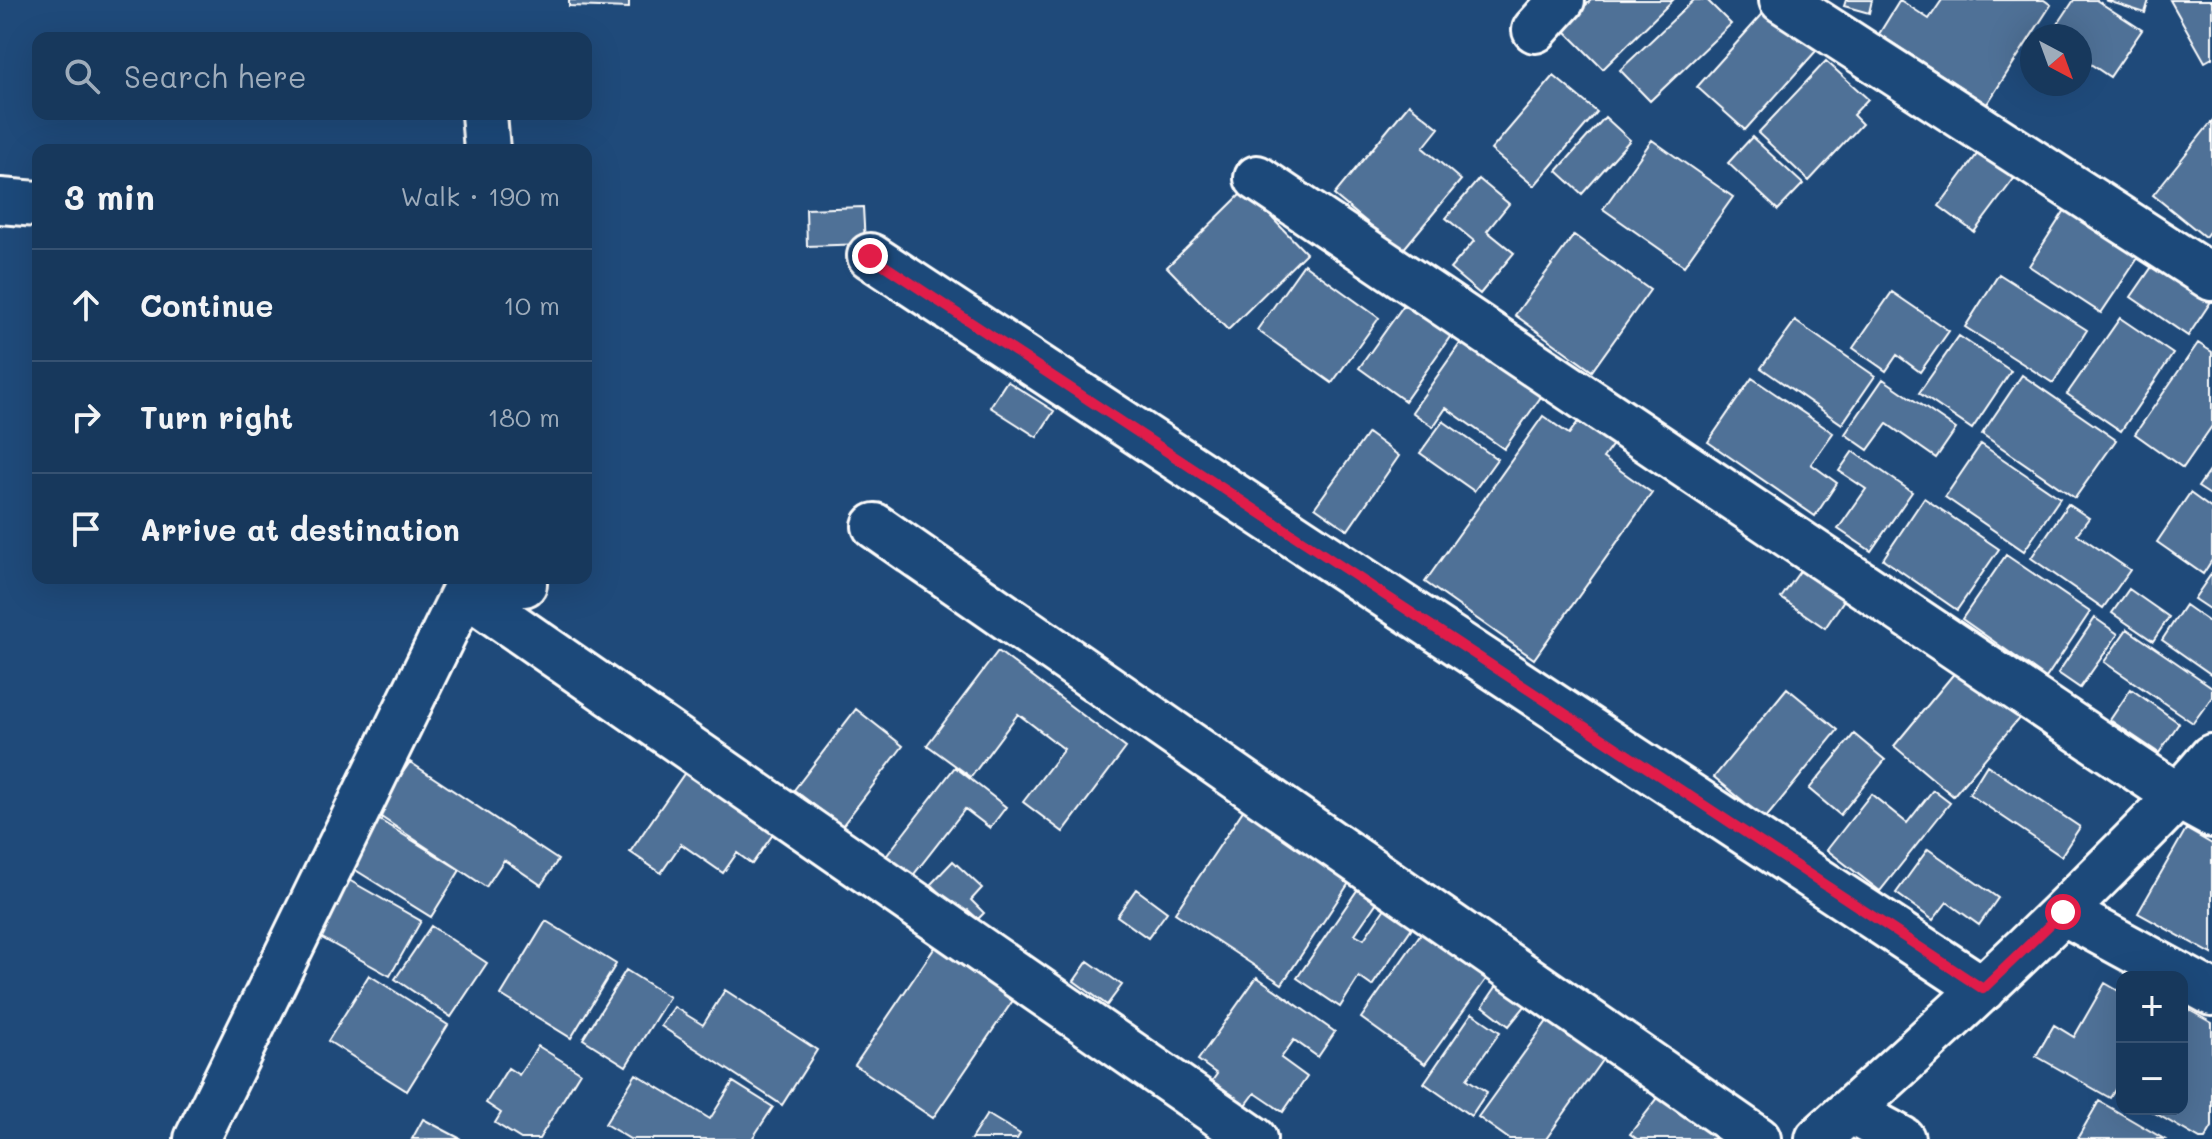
<!DOCTYPE html>
<html lang="en">
<head>
<meta charset="utf-8">
<style>
  body { margin:0; font-family:Mali,sans-serif; background:#244365; color:#f1f3f6 }
  .controls { position:absolute; right:24px; bottom:24px; display:grid; overflow:hidden; border-radius:16px; box-shadow:0 8px 32px #0002 }
  .controls button { width:72px; height:72px; display:grid; place-items:center; padding:0; border:0; border-bottom:2px solid #365272; background:#17385c; color:#f1f3f6; font:40px sans-serif }
  .compass { position:absolute; left:2020px; top:24px; width:72px; height:72px; border-radius:50%; background:#17385c; box-shadow:0 8px 32px #0002; rotate:139deg }
  .stop { position:absolute; width:24px; height:24px; margin:-18px; border:6px solid #e11d48; border-radius:50%; background:#fff }
  .stop.end { background:#e11d48; border-color:#fff; box-shadow:0 2px 8px #0008 }
  .list { margin:0; padding:0; list-style:none }
  h2 { display:flex; justify-content:space-between; align-items:center; height:104px; margin:0; padding:0 32px; font-size:34px }
  h2 small { font-size:26px; font-weight:400; color:#9eacbb }
  .list li { display:grid; grid-template-columns:52px 1fr auto; gap:24px; align-items:center; box-sizing:border-box; height:112px; padding:0 32px; border-top:2px solid #365272 }
  .list b { display:block; font-size:30px; white-space:nowrap }
  .list em { font-size:26px; font-style:normal; color:#9eacbb }
  .icon { flex:none; width:44px; height:44px; fill:none; stroke:currentColor; stroke-width:2; stroke-linecap:round; stroke-linejoin:round }
  .map { position:relative; flex:none; width:2212px; height:1139px; overflow:hidden }
  .search { position:absolute; background:#17385c; box-shadow:0 8px 32px #0002; left:32px; top:32px; width:560px; height:88px; display:flex; align-items:center; gap:20px; box-sizing:border-box; padding:0 28px; border-radius:16px; color:#9eacbb; font-size:30px }
  .panel { position:absolute; background:#17385c; box-shadow:0 8px 32px #0002; left:32px; top:144px; width:560px; height:440px; border-radius:16px }
  .map>svg:first-child { display:block }
  .building { fill:#507197; stroke:#fff; stroke-width:2 }
  .lines { fill:none; stroke-linecap:round; stroke-linejoin:round }
  .street-casing { stroke:#fff; stroke-width:50 }
  .street { stroke:#1f4a7a; stroke-width:44 }
  .route { stroke:#e11d48; stroke-width:10 }
</style>
</head>
<body>
<div class="map">
<svg width="2212" height="1139" viewBox="0 0 2212 1139">
  <rect width="100%" height="100%" fill="#1f4a7a"/>
  <filter id="ink" filterUnits="userSpaceOnUse"><feTurbulence type="fractalNoise" baseFrequency=".0125" numOctaves="2"/><feDisplacementMap in="SourceGraphic" scale="16" xChannelSelector="R" yChannelSelector="G"/><feConvolveMatrix kernelMatrix="1 2 1 2 8 2 1 2 1" color-interpolation-filters="sRGB"/></filter>
  <g filter="url(#ink)">
    <!-- building -->
    <path class="building" d="M 569,0 L 629,0 L 629,8 L 569,6 Z
      M 1591,0 L 1673,0 L 1603,69 L 1562,28 Z
      M 1694,0 L 1707,0 L 1731,24 L 1650,101 L 1620,70 Z
      M 1846,0 L 1872,0 L 1869,13 L 1844,6 Z
      M 1900,0 L 1929,19 L 1942,0 L 2044,0 L 2051,5 L 1987,104 L 1879,34 Z
      M 2074,0 L 2096,0 L 2142,30 L 2110,77 L 2080,57 L 2080,36 L 2050,36 Z
      M 2105,0 L 2149,0 L 2145,13 Z
      M 2170,0 L 2212,0 L 2212,58 L 2205,62 Z
      M 1768,8 L 1816,51 L 1745,130 L 1697,87 Z
      M 1826,61 L 1868,99 L 1853,115 L 1862,124 L 1809,181 L 1758,133 Z
      M 1554,76 L 1597,112 L 1534,186 L 1491,150 Z
      M 1409,104 L 1439,128 L 1423,148 L 1461,180 L 1402,251 L 1334,195 Z
      M 1605,117 L 1630,140 L 1582,194 L 1557,171 Z
      M 2212,121 L 2212,228 L 2205,237 L 2153,195 Z
      M 1752,137 L 1803,184 L 1778,210 L 1728,163 Z
      M 1652,140 L 1733,197 L 1684,266 L 1603,209 Z
      M 1981,149 L 2016,176 L 1974,232 L 1939,206 Z
      M 1479,179 L 1509,204 L 1487,231 L 1514,253 L 1480,294 L 1450,269 L 1474,241 L 1446,218 Z
      M 1245,190 L 1306,253 L 1228,330 L 1167,267 Z
      M 863,207 L 865,244 L 807,246 L 806,209 Z
      M 2067,207 L 2140,255 L 2101,313 L 2029,266 Z
      M 1574,235 L 1650,290 L 1592,371 L 1515,315 Z
      M 2156,261 L 2212,300 L 2188,336 L 2131,297 Z
      M 1304,264 L 1379,318 L 1332,383 L 1257,330 Z
      M 1999,274 L 2087,330 L 2053,383 L 1965,327 Z
      M 1892,292 L 1949,331 L 1920,372 L 1897,355 L 1886,371 L 1853,348 Z
      M 1406,302 L 1452,334 L 1405,401 L 1359,368 Z
      M 2120,318 L 2173,354 L 2121,431 L 2067,394 Z
      M 1795,321 L 1875,376 L 1842,424 L 1761,368 Z
      M 1959,336 L 2011,371 L 1972,429 L 1919,393 Z
      M 1464,338 L 1543,394 L 1504,449 L 1446,408 L 1433,427 L 1412,412 Z
      M 2198,343 L 2212,352 L 2212,426 L 2183,468 L 2135,434 Z
      M 2022,375 L 2116,440 L 2075,498 L 1982,434 Z
      M 1752,378 L 1833,433 L 1811,464 L 1837,483 L 1815,516 L 1708,442 Z
      M 1883,379 L 1956,429 L 1936,458 L 1887,424 L 1868,450 L 1845,434 Z
      M 1007,381 L 1054,411 L 1037,437 L 990,407 Z
      M 1543,416 L 1569,434 L 1580,419 L 1614,443 L 1603,458 L 1652,493 L 1534,659 L 1425,582 Z
      M 1443,421 L 1497,459 L 1474,491 L 1420,453 Z
      M 1368,433 L 1399,456 L 1348,530 L 1315,507 Z
      M 1981,444 L 2060,498 L 2024,551 L 1945,497 Z
      M 1853,451 L 1912,492 L 1871,551 L 1838,529 L 1866,489 L 1839,471 Z
      M 2212,467 L 2212,496 L 2198,487 Z
      M 2190,493 L 2212,509 L 2212,560 L 2203,574 L 2157,542 Z
      M 1924,498 L 1999,549 L 1957,610 L 1883,559 Z
      M 2068,504 L 2089,518 L 2077,534 L 2130,570 L 2103,608 L 2031,558 Z
      M 2006,555 L 2090,612 L 2046,678 L 1962,619 Z
      M 1805,564 L 1848,594 L 1825,628 L 1781,598 Z
      M 2212,573 L 2212,611 L 2194,599 Z
      M 2129,589 L 2169,617 L 2153,641 L 2112,613 Z
      M 2185,605 L 2212,624 L 2212,675 L 2162,640 Z
      M 2095,618 L 2118,634 L 2080,688 L 2058,673 Z
      M 2127,629 L 2212,687 L 2212,697 L 2193,723 L 2104,662 Z
      M 998,651 L 1126,748 L 1063,832 L 1023,802 L 1064,749 L 1018,714 L 971,777 L 927,745 Z
      M 1961,665 L 2022,715 L 1953,796 L 1894,746 Z
      M 1787,688 L 1838,730 L 1765,819 L 1714,777 Z
      M 2131,689 L 2179,723 L 2159,753 L 2110,720 Z
      M 856,709 L 903,746 L 842,826 L 794,790 Z
      M 1854,734 L 1885,760 L 1840,815 L 1809,789 Z
      M 410,762 L 558,860 L 541,885 L 504,860 L 486,887 L 375,813 Z
      M 1987,765 L 2080,827 L 2061,856 L 1969,794 Z
      M 955,767 L 1006,807 L 990,828 L 965,809 L 907,883 L 881,863 Z
      M 686,771 L 774,833 L 752,864 L 737,853 L 723,873 L 681,844 L 661,873 L 630,852 Z
      M 1933,790 L 1950,803 L 1880,891 L 1827,850 L 1871,794 L 1907,823 Z
      M 1244,809 L 1351,880 L 1282,984 L 1175,913 Z
      M 378,819 L 460,870 L 431,917 L 349,866 Z
      M 2186,829 L 2212,844 L 2212,954 L 2138,913 Z
      M 1928,849 L 1998,898 L 1979,925 L 1947,902 L 1933,920 L 1896,893 Z
      M 953,861 L 982,888 L 971,900 L 984,913 L 978,919 L 968,910 L 963,914 L 931,884 Z
      M 347,879 L 421,921 L 390,976 L 315,934 Z
      M 1360,886 L 1379,899 L 1355,934 L 1364,939 L 1385,908 L 1413,926 L 1372,986 L 1359,977 L 1340,1007 L 1297,978 Z
      M 1136,889 L 1167,912 L 1148,938 L 1117,916 Z
      M 546,921 L 616,964 L 571,1038 L 501,995 Z
      M 431,926 L 487,963 L 451,1017 L 395,979 Z
      M 1422,932 L 1487,978 L 1425,1064 L 1361,1018 Z
      M 940,940 L 1018,993 L 933,1118 L 855,1065 Z
      M 1088,961 L 1122,985 L 1107,1005 L 1074,981 Z
      M 626,970 L 669,997 L 626,1066 L 583,1039 Z
      M 369,975 L 448,1025 L 407,1091 L 328,1041 Z
      M 1257,977 L 1335,1032 L 1318,1057 L 1294,1040 L 1281,1058 L 1307,1077 L 1283,1112 L 1255,1093 L 1246,1105 L 1212,1081 L 1217,1074 L 1198,1060 Z
      M 2105,983 L 2122,993 L 2122,1078 L 2110,1098 L 2036,1056 L 2054,1025 L 2074,1037 Z
      M 1498,984 L 1526,1005 L 1509,1026 L 1483,1006 Z
      M 725,990 L 817,1050 L 782,1105 L 661,1026 L 674,1007 L 703,1025 Z
      M 2182,1006 L 2212,1023 L 2212,1127 L 2205,1139 L 2200,1139 L 2148,1109 L 2182,1109 Z
      M 1472,1013 L 1500,1032 L 1467,1079 L 1487,1092 L 1471,1116 L 1424,1083 Z
      M 1550,1017 L 1605,1056 L 1546,1139 L 1509,1139 L 1478,1117 Z
      M 538,1046 L 580,1072 L 539,1139 L 521,1139 L 495,1123 L 501,1113 L 486,1103 L 508,1068 L 519,1075 Z
      M 636,1074 L 710,1119 L 733,1082 L 773,1107 L 752,1139 L 630,1139 L 605,1124 Z
      M 1661,1094 L 1721,1139 L 1637,1139 L 1630,1134 Z
      M 2099,1101 L 2164,1139 L 2077,1139 Z
      M 987,1114 L 1020,1134 L 1017,1139 L 971,1139 Z
      M 423,1119 L 461,1139 L 412,1139 Z"/>
    <g class="lines">
      <!-- street casing -->
      <g class="street-casing">
        <path id="street" d="M 1782,0 L 2212,278
          M 1535,30 L 1562,0
          M 484,114 L 487,150
          M 1257,178 L 2179,797 L 2212,815
          M 0,201 L 38,204
          M 870,256 L 1983,989
          M 875,526 L 1758,1139
          M 464,592 L 1254,1139
          M 2063,912 L 2212,993
          M 1850,1111 L 1902,1139
          M 197,1139 L 464,592 L 524,584 L 524,578
          M 1818,1139 C 1909,1058 1999,975 2086,889 C 2129,846 2173,804 2212,757"/>
      </g>
      <!-- street -->
      <use href="#street" class="street"/>
    </g>
  </g>
  <g class="lines" filter="url(#ink)">
    <!-- route -->
    <path class="route" d="M 870,256 L 1983,989 L 2063,912"/>
  </g>
</svg>
<div class="controls">
<button>+</button>
<button>−</button>
</div>
<svg class="compass" viewBox="-18 -18 36 36"><path d="M0-13l5 13h-10z" fill="#e53935"/><path d="M0 13l5-13h-10z" fill="#9eacbb"/></svg>
<div class="stop" style="left:2063px;top:912px"></div>
<div class="stop end" style="left:870px;top:256px"></div>
<div class="search"><svg class="icon" aria-label="search" viewBox="0 0 24 24"><circle cx="10" cy="10" r="6"/><path d="M15 15l6 6"/></svg>Search here</div>
<section class="panel">
<h2>3 min<small>Walk · 190 m</small></h2>
<ul class="list">
<li><svg class="icon" aria-label="ahead" viewBox="0 0 24 24"><path d="M12 20V5M6 11l6-6 6 6"/></svg><div><b>Continue</b></div><em>10 m</em></li>
<li><svg class="icon" aria-label="right" viewBox="0 0 24 24"><path d="M7 20v-9h11M14 6l5 5-5 5"/></svg><div><b>Turn right</b></div><em>180 m</em></li>
<li><svg class="icon" aria-label="arrive" viewBox="0 0 24 24"><path d="M6 21V4h12l-3 4 3 4H6"/></svg><div><b>Arrive at destination</b></div></li>
</ul>
</section>
</div>
</body>
</html>
